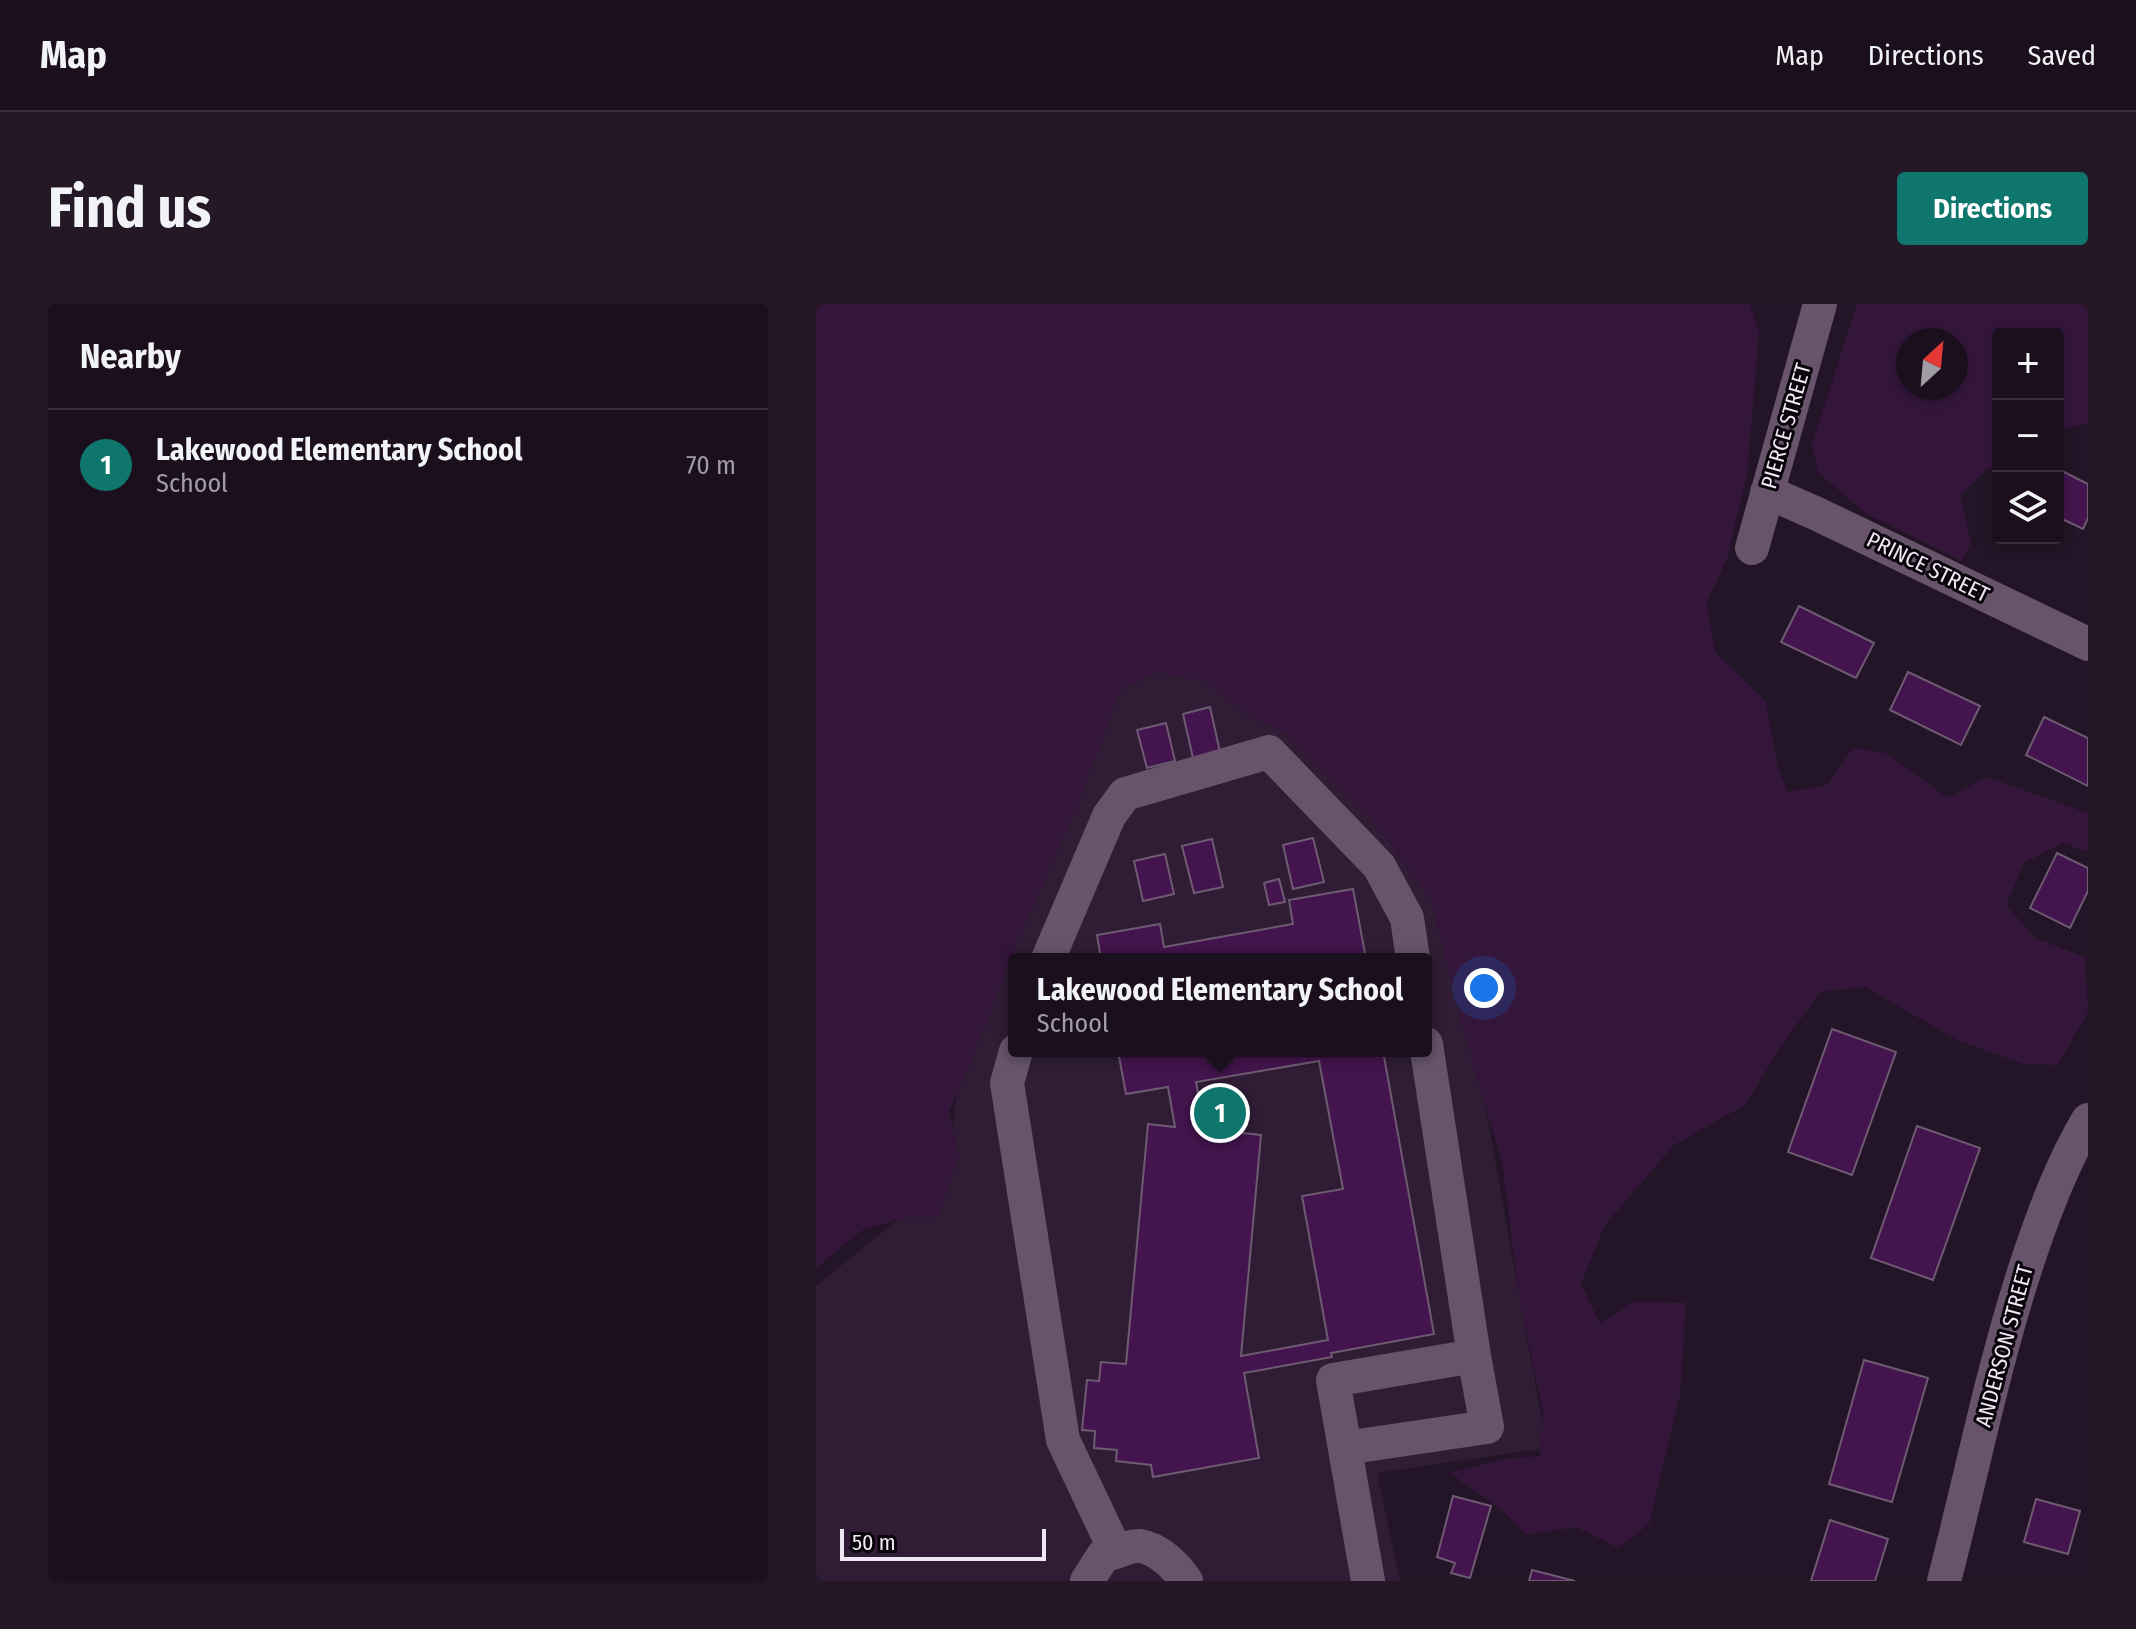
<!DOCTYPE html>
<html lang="en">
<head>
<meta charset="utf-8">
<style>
  body { margin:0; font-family:"Fira Sans Condensed",sans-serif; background:#241826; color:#f1f3f6 }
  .controls { position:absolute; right:24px; top:24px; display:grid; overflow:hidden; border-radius:8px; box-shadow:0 4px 12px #0003 }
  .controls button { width:72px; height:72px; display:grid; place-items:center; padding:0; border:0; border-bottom:2px solid #392f3b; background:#1b0f1d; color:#f1f3f6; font:40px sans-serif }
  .compass { position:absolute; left:1080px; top:24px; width:72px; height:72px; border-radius:50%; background:#1b0f1d; box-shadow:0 4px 12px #0003; rotate:26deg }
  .scale { position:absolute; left:24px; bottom:20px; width:206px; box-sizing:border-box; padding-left:8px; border:4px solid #f1e6f4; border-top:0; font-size:22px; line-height:28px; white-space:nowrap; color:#f1e6f4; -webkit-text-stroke:6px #09040b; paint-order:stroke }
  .you { position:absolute; left:668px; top:684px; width:28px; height:28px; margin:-20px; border:6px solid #fff; border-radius:50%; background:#1a73e8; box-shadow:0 0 0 12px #1a73e833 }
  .badge { display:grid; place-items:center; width:52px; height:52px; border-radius:50%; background:#0f766e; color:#fff; font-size:26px; font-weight:700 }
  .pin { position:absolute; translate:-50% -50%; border:4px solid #fff; box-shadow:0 2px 8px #0006 }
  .popup { position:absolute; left:192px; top:649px; width:424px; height:104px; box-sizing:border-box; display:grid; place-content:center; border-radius:8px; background:#1b0f1d; filter:drop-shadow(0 2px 6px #0005); font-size:26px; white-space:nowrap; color:#a09ca4 }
  .popup b { font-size:30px; color:#f1f3f6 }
  .popup::after { content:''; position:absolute; left:50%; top:100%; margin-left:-16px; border:16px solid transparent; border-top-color:#1b0f1d }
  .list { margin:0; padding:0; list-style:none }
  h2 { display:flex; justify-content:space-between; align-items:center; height:104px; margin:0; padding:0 32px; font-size:34px }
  h2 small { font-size:26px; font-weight:400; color:#a09ca4 }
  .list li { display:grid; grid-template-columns:52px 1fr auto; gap:24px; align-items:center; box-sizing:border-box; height:112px; padding:0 32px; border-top:2px solid #392f3b }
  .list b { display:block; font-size:30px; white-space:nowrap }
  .list p { margin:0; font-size:26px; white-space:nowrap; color:#a09ca4 }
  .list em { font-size:26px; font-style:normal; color:#a09ca4 }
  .icon { flex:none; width:44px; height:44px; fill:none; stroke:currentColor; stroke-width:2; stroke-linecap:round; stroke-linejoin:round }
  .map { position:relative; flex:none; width:1272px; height:1277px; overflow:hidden; border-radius:8px }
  header { display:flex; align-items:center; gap:48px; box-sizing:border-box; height:112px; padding:0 40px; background:#1b0f1d; border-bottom:2px solid #392f3b }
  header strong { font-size:38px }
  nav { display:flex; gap:44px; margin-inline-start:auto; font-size:28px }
  .intro { display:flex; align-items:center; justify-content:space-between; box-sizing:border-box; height:192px; padding:0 48px }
  h1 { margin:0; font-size:56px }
  .button { padding:20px 36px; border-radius:8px; background:#0f766e; color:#fff; font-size:28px; font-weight:700 }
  main { display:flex; gap:48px; padding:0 48px }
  aside { flex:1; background:#1b0f1d; border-radius:8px; box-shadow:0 4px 12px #0003 }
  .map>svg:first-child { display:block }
  .built { fill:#301c35; fill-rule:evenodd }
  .green { fill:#34163b; fill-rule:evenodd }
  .building { fill:#43144d; stroke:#6e5b72; stroke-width:2; fill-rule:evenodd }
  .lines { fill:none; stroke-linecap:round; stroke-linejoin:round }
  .minor { stroke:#67546b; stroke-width:34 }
  .labels { text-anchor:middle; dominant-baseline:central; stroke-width:6; stroke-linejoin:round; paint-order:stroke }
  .street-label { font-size:22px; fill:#f1e6f4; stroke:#09040b }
</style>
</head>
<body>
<header>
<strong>Map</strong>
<nav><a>Map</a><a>Directions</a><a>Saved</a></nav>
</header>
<div class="intro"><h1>Find us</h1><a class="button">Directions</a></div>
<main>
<aside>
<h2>Nearby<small></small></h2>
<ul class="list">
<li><span class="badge">1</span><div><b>Lakewood Elementary School</b><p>School</p></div><em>70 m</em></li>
</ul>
</aside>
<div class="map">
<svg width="1272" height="1277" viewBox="0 0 1272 1277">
  <rect width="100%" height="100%" fill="#241427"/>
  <!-- built -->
  <path class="built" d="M 405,339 L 633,601 L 731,1144 L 561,1169 L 584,1277 L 0,1277 L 0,982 L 132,875 L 145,742 L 310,359 ZM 198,655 L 610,655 L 610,747 L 198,747 Z"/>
  <!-- green -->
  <path class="green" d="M 0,0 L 934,0 L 943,28 L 931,170 L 911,255 L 891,298 L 899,348 L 950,398 L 962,465 L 972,488 L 1011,481 L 1037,444 L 1070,449 L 1132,494 L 1171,473 L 1272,509 L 1272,548 L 1247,539 L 1208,559 L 1190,601 L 1219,634 L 1269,653 L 1272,708 L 1242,761 L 1208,760 L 1141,736 L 1049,683 L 1004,688 L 962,747 L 929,801 L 858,841 L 789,921 L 765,979 L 784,1020 L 817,998 L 870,999 L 864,1091 L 833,1220 L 803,1244 L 760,1223 L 710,1231 L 688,1208 L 634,1169 L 690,1155 L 724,1152 L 727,1109 L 703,991 L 686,858 L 656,757 L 614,594 L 550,508 L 469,429 L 433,412 L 387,376 L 343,369 L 306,383 L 261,502 L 203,634 L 154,760 L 133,807 L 143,853 L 122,913 L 89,913 L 45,927 L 0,964 Z
    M 1041,0 L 1272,0 L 1272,119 L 1242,126 L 1242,30 L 1182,30 L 1182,163 L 1171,165 L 1144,191 L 1155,239 L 1146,257 L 1049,209 L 1002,168 L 996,140 ZM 1092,36 L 1140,36 L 1140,84 L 1092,84 Z"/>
  <!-- building -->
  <path class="building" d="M 1242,165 L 1272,180 L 1272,214 L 1267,225 L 1242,213 Z
    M 983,302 L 1058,339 L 1040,374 L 965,338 Z
    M 1092,368 L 1164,402 L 1145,441 L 1074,406 Z
    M 394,403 L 404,448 L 377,454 L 367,410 Z
    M 1228,413 L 1272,434 L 1272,482 L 1210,451 Z
    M 350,419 L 359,457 L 331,464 L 321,426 Z
    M 497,534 L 508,578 L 477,585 L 467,541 Z
    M 396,535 L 407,583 L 378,589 L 366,542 Z
    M 1241,549 L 1272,564 L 1272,587 L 1254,624 L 1214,604 Z
    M 349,550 L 358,590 L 327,597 L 318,557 Z
    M 463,575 L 469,598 L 453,601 L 448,579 Z
    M 537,585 L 550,655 L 285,655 L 281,631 L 344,620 L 348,643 L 477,620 L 473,596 Z
    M 1016,725 L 1080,748 L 1036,871 L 972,848 Z
    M 302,747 L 567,747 L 618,1030 L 515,1049 L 516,1053 L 428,1069 L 443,1154 L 337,1173 L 335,1161 L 300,1157 L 301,1146 L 278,1144 L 279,1127 L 266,1126 L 271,1076 L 283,1077 L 285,1058 L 310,1060 L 332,820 L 359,823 L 352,783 L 310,790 ZM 503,757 L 527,885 L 486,892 L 512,1036 L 425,1052 L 445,831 L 388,825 L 380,778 Z
    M 1101,822 L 1164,844 L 1117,976 L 1055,954 Z
    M 1048,1056 L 1112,1074 L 1076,1198 L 1013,1180 Z
    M 637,1192 L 675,1202 L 654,1274 L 635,1269 L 639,1259 L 621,1253 Z
    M 1220,1195 L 1264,1207 L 1252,1250 L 1208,1238 Z
    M 1014,1216 L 1072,1235 L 1059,1277 L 995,1277 Z
    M 716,1266 L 759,1277 L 713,1277 Z"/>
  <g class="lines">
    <!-- minor -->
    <path class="minor" d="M 951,188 L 999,209 L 1272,340
      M 936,244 L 1004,0
      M 232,655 L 293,512 L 309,490 L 453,448 L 563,562 L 591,614 L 597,655
      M 610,740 L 658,1052
      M 200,747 L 191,779 L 247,1136 L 300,1248
      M 529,1144 L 671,1123 L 658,1052 L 517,1076 L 552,1277
      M 271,1277 L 287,1252 C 298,1249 314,1241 324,1242 C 343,1245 360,1262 370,1277
      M 1128,1277 C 1156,1170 1177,1061 1212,956 C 1228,908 1246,860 1272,816"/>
  </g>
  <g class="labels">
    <!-- street labels -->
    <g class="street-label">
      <text transform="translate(970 122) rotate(-74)">PIERCE STREET</text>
      <text transform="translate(1112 263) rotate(26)">PRINCE STREET</text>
      <text transform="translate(1188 1042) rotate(-75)">ANDERSON STREET</text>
    </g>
  </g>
</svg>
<div class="controls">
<button>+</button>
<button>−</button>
<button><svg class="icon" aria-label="layers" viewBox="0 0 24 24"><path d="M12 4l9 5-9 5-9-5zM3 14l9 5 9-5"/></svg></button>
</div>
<svg class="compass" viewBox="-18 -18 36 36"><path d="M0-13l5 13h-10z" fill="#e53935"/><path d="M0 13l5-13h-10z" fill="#a09ca4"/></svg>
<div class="scale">50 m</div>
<div class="you"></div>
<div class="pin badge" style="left:404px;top:809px">1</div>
<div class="popup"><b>Lakewood Elementary School</b>School</div>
</div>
</main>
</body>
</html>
